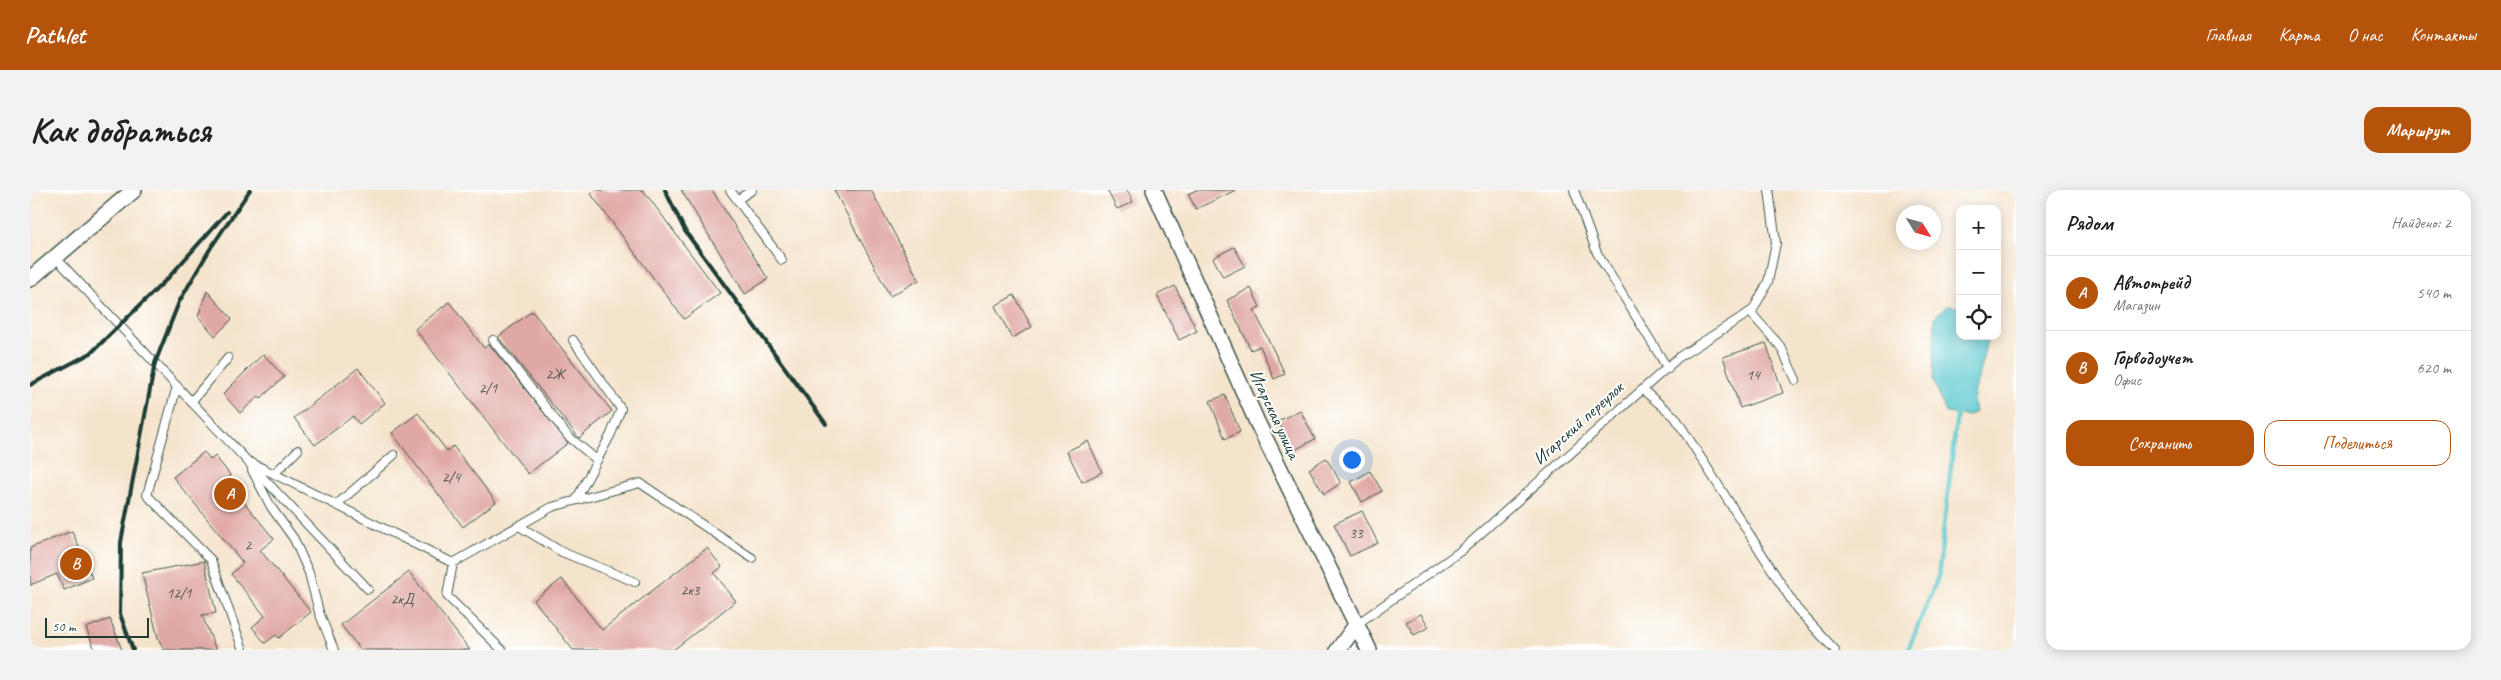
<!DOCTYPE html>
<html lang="ru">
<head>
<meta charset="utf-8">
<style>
  body { margin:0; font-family:Caveat,sans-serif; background:#f2f2f2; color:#222 }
  .controls { position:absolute; right:15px; top:15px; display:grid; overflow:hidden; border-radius:10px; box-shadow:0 2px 12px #0003 }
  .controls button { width:45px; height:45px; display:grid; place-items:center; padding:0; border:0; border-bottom:1px solid #e0e0e0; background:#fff; color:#222; font:25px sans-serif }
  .compass { position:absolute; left:1866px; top:15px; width:45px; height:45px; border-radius:50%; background:#fff; box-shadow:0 2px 12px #0003; rotate:127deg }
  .scale { position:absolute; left:15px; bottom:12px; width:104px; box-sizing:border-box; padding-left:5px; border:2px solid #1f3d34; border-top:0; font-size:14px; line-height:18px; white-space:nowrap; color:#1f3d34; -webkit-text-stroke:4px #fff; paint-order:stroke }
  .you { position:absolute; left:1321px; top:269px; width:18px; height:18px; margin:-12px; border:4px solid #fff; border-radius:50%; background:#1a73e8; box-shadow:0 0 0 8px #1a73e833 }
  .badge { display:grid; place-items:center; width:32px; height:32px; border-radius:50%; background:#b45309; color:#fff; font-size:16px; font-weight:700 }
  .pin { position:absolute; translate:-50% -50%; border:2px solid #fff; box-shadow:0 1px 5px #0006 }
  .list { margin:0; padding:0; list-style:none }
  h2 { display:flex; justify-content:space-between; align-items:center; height:65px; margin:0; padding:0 20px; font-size:21px }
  h2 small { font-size:16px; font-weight:400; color:#767676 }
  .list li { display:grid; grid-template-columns:32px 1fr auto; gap:15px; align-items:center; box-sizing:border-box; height:75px; padding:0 20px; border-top:1px solid #e0e0e0 }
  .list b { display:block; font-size:19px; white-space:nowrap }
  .list p { margin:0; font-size:16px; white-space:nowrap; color:#767676 }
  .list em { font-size:16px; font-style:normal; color:#767676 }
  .actions { display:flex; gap:10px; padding:15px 20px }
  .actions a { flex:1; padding:11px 0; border:1px solid #b45309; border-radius:15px; text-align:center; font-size:18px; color:#b45309 }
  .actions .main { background:#b45309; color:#fff }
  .icon { flex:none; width:28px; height:28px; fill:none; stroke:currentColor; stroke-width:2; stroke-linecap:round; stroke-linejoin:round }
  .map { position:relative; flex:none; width:1986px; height:460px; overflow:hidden; border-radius:15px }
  header { display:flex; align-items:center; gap:30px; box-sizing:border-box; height:70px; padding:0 25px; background:#b45309; color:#fff }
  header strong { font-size:24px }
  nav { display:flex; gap:28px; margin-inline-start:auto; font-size:18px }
  .intro { display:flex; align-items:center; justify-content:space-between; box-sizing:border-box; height:120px; padding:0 30px }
  h1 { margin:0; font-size:35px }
  .button { padding:12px 22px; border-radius:15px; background:#b45309; color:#fff; font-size:18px; font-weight:700 }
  main { display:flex; gap:30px; padding:0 30px }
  aside { flex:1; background:#fff; border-radius:15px; box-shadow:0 2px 12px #0003 }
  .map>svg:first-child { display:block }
  .water { fill:#59c7cd; stroke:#3c8280 }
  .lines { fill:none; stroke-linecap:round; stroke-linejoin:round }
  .stream { stroke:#59c7cd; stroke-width:4.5 }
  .building { fill:#e0a8a4 }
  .service-casing { stroke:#3f564b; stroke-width:10 }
  .minor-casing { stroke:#3f564b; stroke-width:18 }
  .service { stroke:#fff; stroke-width:8 }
  .minor { stroke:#fff; stroke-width:15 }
  .rail { stroke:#1f3d34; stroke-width:4 }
  .labels { text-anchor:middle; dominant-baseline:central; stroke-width:4; stroke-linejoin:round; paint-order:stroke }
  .number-label { font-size:15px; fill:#4f5850 }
  .street-label { font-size:18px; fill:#1f3d34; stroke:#fff }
</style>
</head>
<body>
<header>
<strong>Pathlet</strong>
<nav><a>Главная</a><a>Карта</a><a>О нас</a><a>Контакты</a></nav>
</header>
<div class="intro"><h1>Как добраться</h1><a class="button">Маршрут</a></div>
<main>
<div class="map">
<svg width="1986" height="460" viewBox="0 0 1986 460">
  <rect width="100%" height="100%" fill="#fff"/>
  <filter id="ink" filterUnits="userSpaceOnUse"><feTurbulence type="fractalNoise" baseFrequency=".02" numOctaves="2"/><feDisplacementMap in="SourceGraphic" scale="10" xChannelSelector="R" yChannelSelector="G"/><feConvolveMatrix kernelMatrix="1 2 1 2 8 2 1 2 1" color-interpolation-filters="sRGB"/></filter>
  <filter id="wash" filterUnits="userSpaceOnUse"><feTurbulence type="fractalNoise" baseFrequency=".0096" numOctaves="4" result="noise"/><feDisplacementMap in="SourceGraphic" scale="20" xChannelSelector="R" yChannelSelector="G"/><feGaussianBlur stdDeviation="1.12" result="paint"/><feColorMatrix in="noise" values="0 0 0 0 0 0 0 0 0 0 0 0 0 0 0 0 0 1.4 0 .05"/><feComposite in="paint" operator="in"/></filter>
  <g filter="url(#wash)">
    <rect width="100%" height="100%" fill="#f5e4cc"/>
    <!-- water -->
    <path class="water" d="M 1918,116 L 1930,117 L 1930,146 L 1958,146 L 1943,210 L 1945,222 L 1938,226 L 1916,223 L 1903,191 L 1905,126 Z"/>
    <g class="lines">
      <!-- stream -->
      <path class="stream" d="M 1878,460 L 1908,387 L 1927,225"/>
    </g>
    <g id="blocks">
      <!-- building -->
      <path class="building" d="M 567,0 L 613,0 L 690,103 L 654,129 L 561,4 Z
        M 651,0 L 682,0 L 738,89 L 715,104 Z
        M 804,0 L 841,0 L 889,90 L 860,106 Z
        M 1077,0 L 1097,0 L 1103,12 L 1087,19 Z
        M 1166,0 L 1206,0 L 1166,19 L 1158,4 Z
        M 1204,57 L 1215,76 L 1193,87 L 1183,68 Z
        M 1145,96 L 1167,141 L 1149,150 L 1127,105 Z
        M 1221,98 L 1230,117 L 1224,120 L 1255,184 L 1244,189 L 1230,156 L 1221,160 L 1197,110 Z
        M 177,101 L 202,129 L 185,146 L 168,126 Z
        M 984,105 L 1002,137 L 982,148 L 965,116 Z
        M 419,112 L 454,158 L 459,154 L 538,253 L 498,284 L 385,139 Z
        M 502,121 L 582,221 L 549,248 L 468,147 Z
        M 1736,153 L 1753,203 L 1710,218 L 1693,167 Z
        M 233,164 L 254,187 L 231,208 L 229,206 L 210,223 L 193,204 Z
        M 328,178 L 355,213 L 329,234 L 323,226 L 285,255 L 264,228 Z
        M 1195,205 L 1210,242 L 1195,249 L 1180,211 Z
        M 1270,220 L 1285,249 L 1263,261 L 1248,231 Z
        M 388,223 L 417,261 L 423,256 L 466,312 L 433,337 L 362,243 Z
        M 1058,251 L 1072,282 L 1052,292 L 1037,261 Z
        M 174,262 L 181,270 L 185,266 L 201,286 L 196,290 L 244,349 L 230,360 L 281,422 L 249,448 L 246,445 L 235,453 L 222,437 L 235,426 L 201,384 L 213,373 L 143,287 Z
        M 1296,268 L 1311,293 L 1294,304 L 1279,279 Z
        M 1340,281 L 1352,301 L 1332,312 L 1321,292 Z
        M 1332,321 L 1348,353 L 1320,366 L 1304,334 Z
        M 42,341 L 62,388 L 34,400 L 27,384 L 0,395 L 0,358 Z
        M 677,358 L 692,377 L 684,383 L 706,411 L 643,460 L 543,460 L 504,410 L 532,389 L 572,440 Z
        M 174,371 L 186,423 L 172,425 L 186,460 L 134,460 L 128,448 L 112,383 Z
        M 379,382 L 440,460 L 331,460 L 311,435 Z
        M 1391,424 L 1399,437 L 1384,445 L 1376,432 Z
        M 80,429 L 92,460 L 65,460 L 56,438 Z"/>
    </g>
  </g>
  <g filter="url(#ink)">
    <use href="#blocks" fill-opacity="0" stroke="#3f564b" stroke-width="1"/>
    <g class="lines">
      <!-- service casing -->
      <g class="service-casing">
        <path id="service" d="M 700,0 L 752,70
          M 1544,0 L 1567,63 L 1638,179
          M 707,10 L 722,0
          M 25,67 L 338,399
          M 1720,122 L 1751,157 L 1766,190
          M 463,150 L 538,246 L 567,270
          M 543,150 L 591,219 L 581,244 L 546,310
          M 147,196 L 117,305 L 181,370 L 213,460
          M 1613,200 L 1645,227 L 1767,419 L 1805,460
          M 161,212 L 198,168
          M 218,271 L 423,373 L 522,317 L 610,293 L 722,368
          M 222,280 L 241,317 L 264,349 L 279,383 L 289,422 L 304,460
          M 244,284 L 268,260
          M 306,315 L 364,265
          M 489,336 L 532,362 L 605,392
          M 423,373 L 417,406 L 472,460
          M 1327,434 L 1432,360 L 1649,167 L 1723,120 L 1738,92 L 1746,53 L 1739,0"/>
      </g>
      <!-- minor casing -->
      <g class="minor-casing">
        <path id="minor" d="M 1124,0 L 1227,232 L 1339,460
          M 0,89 L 104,0
          M 1308,460 L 1327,434"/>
      </g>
      <!-- service -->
      <use href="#service" class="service"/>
      <!-- minor -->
      <use href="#minor" class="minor"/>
      <!-- rail -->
      <path class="rail" d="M 635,0 L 655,41 L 796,234
        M 0,195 L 61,163 L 139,87 L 197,22
        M 103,460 L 90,424 L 91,352 L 125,173 L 149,112 L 180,59 L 220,0"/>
    </g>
  </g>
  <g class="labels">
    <!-- number labels -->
    <g class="number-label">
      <text x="525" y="184">2Ж</text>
      <text x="1723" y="185">14</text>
      <text x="458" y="198">2/1</text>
      <text x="421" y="287">2/4</text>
      <text x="1326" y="343">33</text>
      <text x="218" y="355">2</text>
      <text x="660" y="400">2к3</text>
      <text x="149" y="403">12/1</text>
      <text x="372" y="409">2кД</text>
    </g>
    <!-- street labels -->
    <g class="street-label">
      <text transform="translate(1245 224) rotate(65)">Игарская улица</text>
      <text transform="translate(1548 233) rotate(-42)">Игарский переулок</text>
    </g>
  </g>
</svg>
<div class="controls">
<button>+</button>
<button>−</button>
<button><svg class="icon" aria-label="locate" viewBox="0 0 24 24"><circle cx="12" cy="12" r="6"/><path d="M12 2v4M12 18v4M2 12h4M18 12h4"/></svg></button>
</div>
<svg class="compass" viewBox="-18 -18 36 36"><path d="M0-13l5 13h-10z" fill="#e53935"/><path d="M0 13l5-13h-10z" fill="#767676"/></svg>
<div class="scale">50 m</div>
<div class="you"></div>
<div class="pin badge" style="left:200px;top:304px">A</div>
<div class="pin badge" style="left:46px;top:374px">B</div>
</div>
<aside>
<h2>Рядом<small>Найдено: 2</small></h2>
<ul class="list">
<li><span class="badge">A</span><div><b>Автотрейд</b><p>Магазин</p></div><em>540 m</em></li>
<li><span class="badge">B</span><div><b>Горводоучет</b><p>Офис</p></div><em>620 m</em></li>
</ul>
<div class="actions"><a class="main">Сохранить</a><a>Поделиться</a></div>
</aside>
</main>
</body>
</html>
